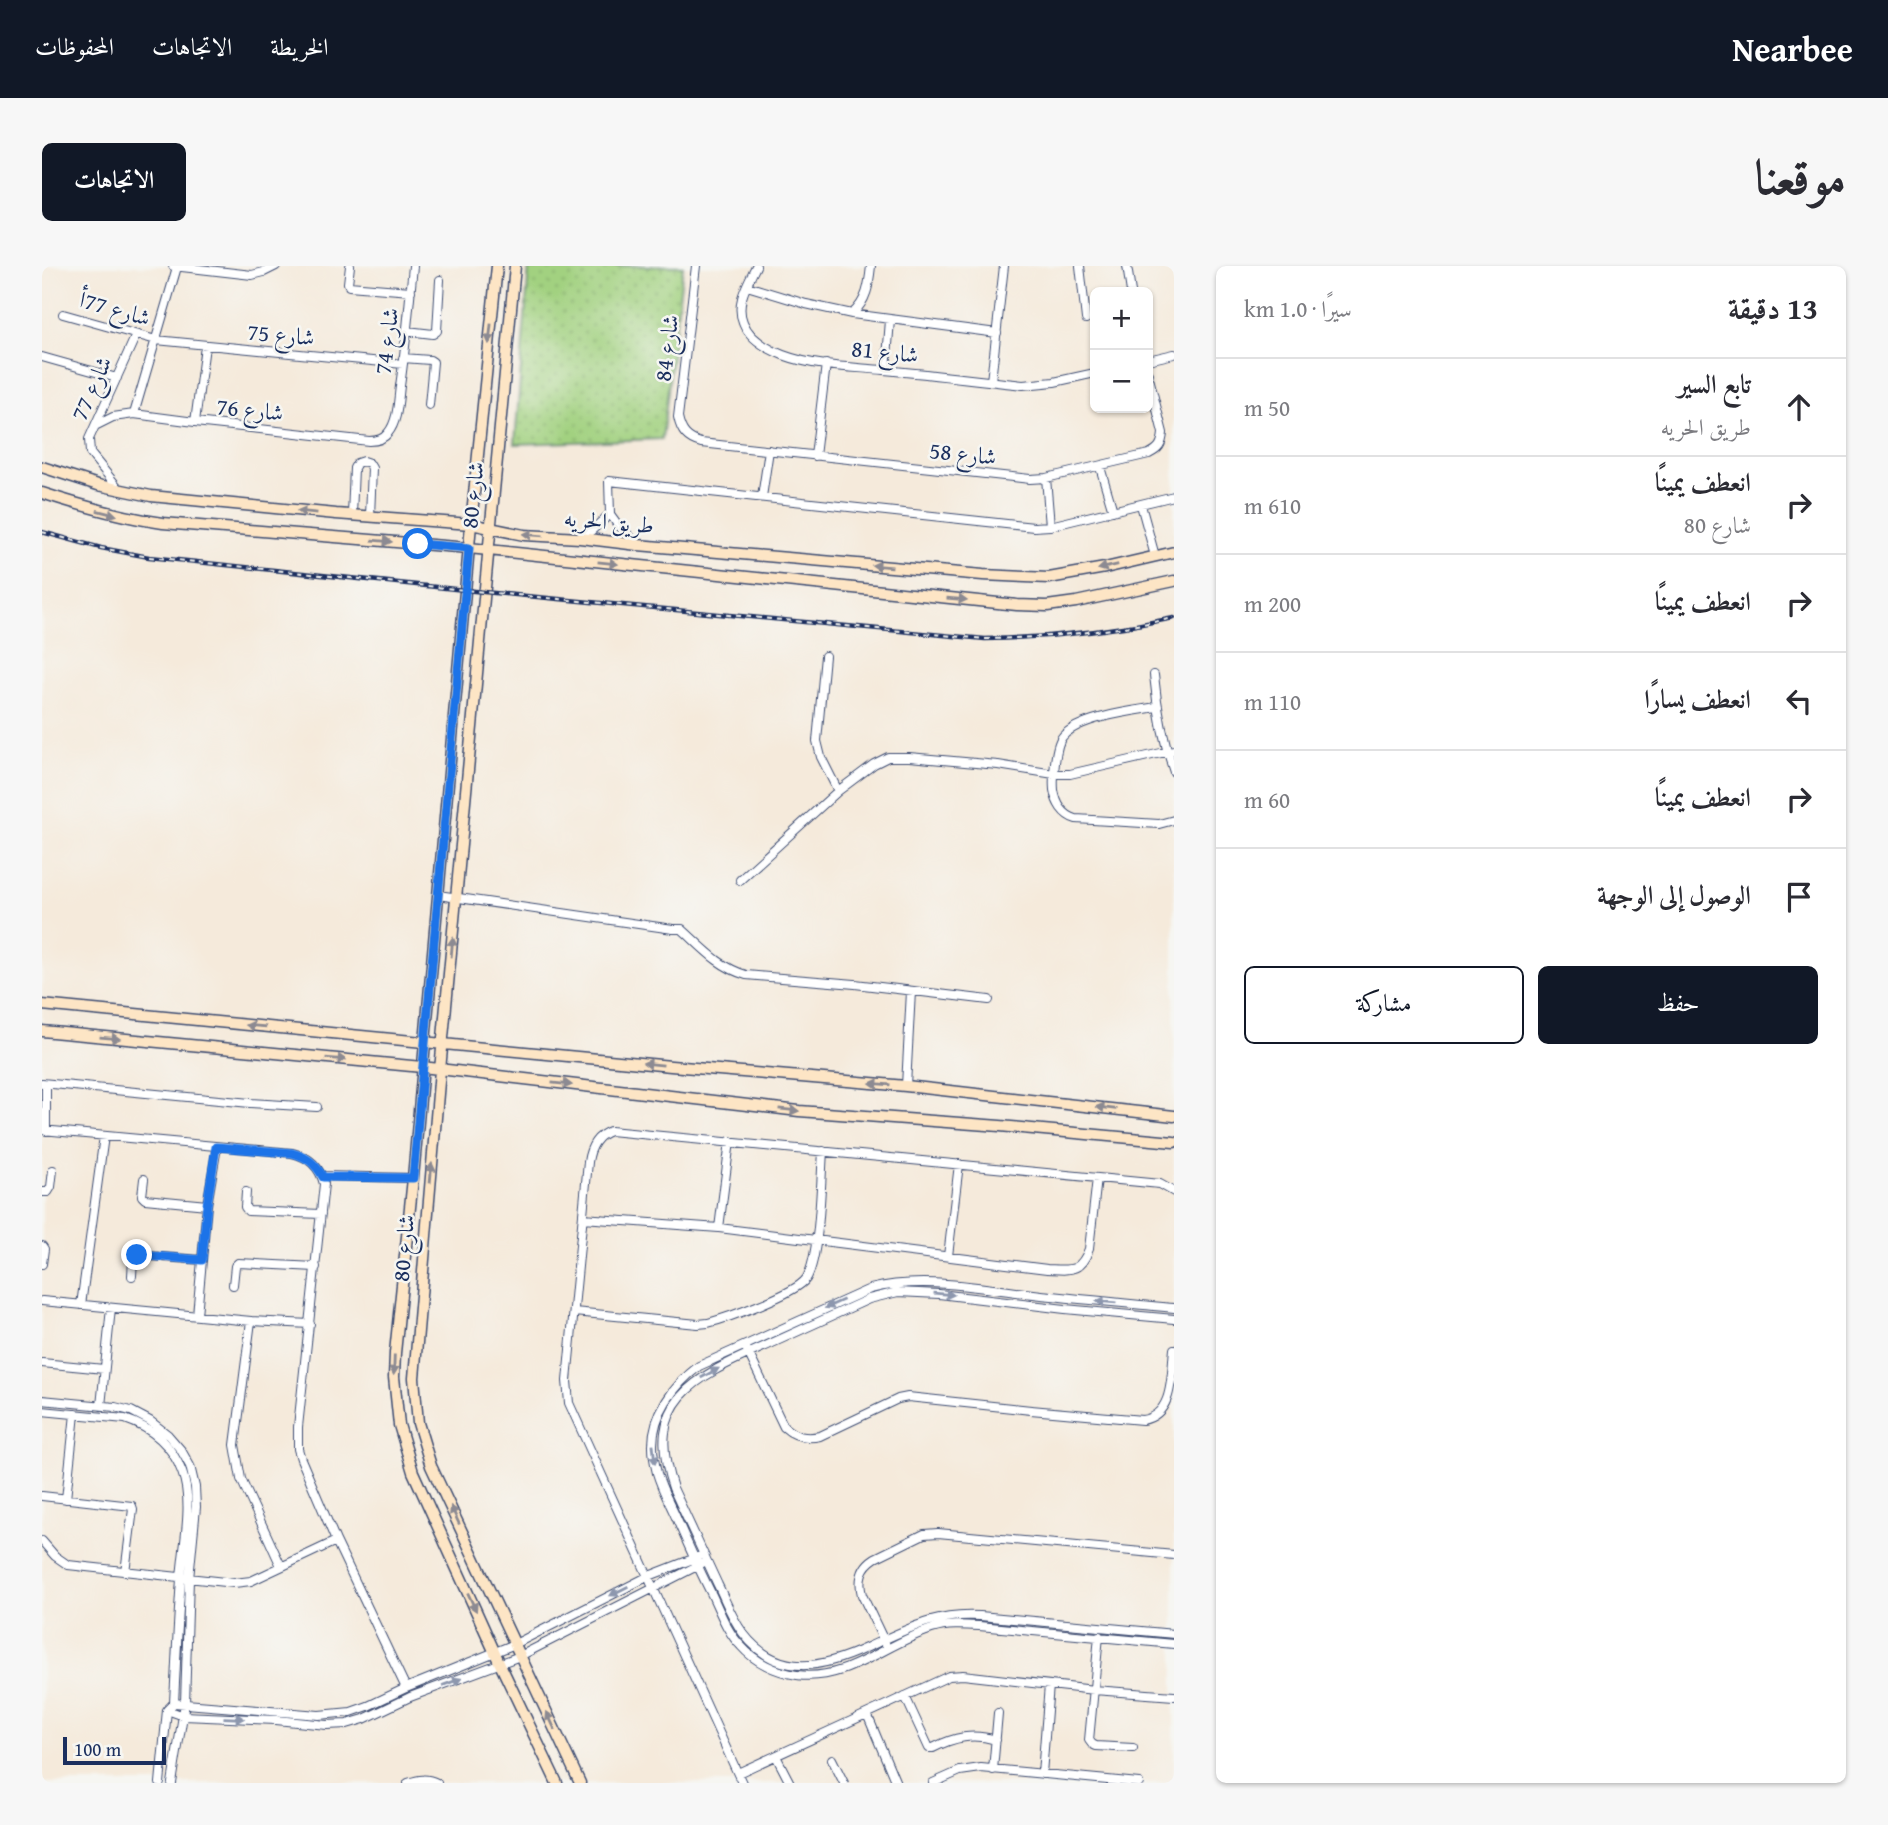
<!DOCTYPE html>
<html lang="ar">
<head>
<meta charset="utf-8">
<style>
  body { margin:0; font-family:"Gentium Book Plus",Amiri,serif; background:#f7f7f7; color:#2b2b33; direction:rtl }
  .controls { position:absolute; right:21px; top:21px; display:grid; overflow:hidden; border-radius:10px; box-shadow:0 2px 5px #0004 }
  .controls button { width:63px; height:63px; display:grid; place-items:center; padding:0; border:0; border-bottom:2px solid #e1e1e2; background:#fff; color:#2b2b33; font:35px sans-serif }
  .scale { position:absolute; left:21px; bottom:18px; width:103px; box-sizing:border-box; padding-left:7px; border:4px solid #1b2f5e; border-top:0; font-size:19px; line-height:24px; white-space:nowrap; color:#1b2f5e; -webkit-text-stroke:5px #f6f6f2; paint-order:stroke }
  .stop { position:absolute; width:21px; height:21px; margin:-16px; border:5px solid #1a73e8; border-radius:50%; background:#fff }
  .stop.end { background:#1a73e8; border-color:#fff; box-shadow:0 2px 7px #0008 }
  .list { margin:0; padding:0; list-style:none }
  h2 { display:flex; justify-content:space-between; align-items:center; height:91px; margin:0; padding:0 28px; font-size:30px }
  h2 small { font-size:23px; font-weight:400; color:#7c7c81 }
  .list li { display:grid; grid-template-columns:46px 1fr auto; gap:21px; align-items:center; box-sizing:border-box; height:98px; padding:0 28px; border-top:2px solid #e1e1e2 }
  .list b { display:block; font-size:26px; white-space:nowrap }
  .list p { margin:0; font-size:23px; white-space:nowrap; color:#7c7c81 }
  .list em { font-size:23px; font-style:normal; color:#7c7c81 }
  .actions { display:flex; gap:14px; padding:21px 28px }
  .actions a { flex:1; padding:16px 0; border:2px solid #111827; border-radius:10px; text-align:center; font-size:24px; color:#111827 }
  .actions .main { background:#111827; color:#fff }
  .icon { flex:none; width:38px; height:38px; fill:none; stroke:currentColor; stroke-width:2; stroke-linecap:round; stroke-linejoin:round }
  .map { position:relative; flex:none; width:1132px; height:1517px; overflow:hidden; direction:ltr; border-radius:10px }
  header { display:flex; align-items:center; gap:42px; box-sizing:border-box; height:98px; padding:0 35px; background:#111827; color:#fff }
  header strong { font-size:33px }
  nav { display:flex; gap:38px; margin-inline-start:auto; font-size:24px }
  .intro { display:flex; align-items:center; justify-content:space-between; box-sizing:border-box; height:168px; padding:0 42px }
  h1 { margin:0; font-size:49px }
  .button { padding:18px 32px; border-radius:10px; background:#111827; color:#fff; font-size:24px; font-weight:700 }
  main { display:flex; gap:42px; padding:0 42px }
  aside { flex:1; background:#fff; border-radius:10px; box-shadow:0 2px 5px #0004 }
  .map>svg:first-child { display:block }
  .park { fill:url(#park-dots); stroke:#5e806f; stroke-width:2 }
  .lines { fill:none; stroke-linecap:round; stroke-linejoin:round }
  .street-casing { stroke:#3c4b71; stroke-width:10 }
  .secondary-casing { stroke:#3c4b71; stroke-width:13 }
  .street { stroke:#fff; stroke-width:8 }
  .secondary { stroke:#fde5c5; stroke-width:10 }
  .rail-casing { stroke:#1b2f5e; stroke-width:4.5 }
  .rail { stroke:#f6f6f2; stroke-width:2; stroke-dasharray:5; stroke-linecap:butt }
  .oneway { fill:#8c8a92 }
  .oneway2 { fill:#8d97ae }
  .route { stroke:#1a73e8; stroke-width:9 }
  .labels { text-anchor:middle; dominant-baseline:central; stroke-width:5; stroke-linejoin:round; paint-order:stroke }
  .street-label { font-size:23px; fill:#1b2f5e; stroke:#f6f6f2 }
</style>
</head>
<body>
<header>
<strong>Nearbee</strong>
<nav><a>الخريطة</a><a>الاتجاهات</a><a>المحفوظات</a></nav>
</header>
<div class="intro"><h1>موقعنا</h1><a class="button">الاتجاهات</a></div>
<main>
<aside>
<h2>13 دقيقة<small>سيرًا · 1.0 km</small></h2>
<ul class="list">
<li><svg class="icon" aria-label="ahead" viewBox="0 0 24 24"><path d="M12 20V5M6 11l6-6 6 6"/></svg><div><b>تابع السير</b><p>طريق الحريه</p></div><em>50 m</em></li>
<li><svg class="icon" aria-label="right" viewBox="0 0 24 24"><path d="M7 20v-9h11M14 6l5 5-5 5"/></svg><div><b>انعطف يمينًا</b><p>شارع 80</p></div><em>610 m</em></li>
<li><svg class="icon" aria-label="right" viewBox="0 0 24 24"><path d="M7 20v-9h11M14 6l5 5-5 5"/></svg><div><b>انعطف يمينًا</b></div><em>200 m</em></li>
<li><svg class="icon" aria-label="left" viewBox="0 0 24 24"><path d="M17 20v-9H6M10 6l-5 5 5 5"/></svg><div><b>انعطف يسارًا</b></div><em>110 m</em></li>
<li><svg class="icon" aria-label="right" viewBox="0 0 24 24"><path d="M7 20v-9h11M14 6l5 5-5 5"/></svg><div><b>انعطف يمينًا</b></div><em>60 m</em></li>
<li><svg class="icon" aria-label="arrive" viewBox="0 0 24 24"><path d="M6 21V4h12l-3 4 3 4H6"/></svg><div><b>الوصول إلى الوجهة</b></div></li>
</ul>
<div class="actions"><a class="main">حفظ</a><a>مشاركة</a></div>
</aside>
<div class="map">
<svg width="1132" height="1517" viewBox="0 0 1132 1517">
  <defs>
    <pattern id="park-dots" width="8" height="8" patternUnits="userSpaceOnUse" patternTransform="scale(1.75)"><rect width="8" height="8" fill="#a2d180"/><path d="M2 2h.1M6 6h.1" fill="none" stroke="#8bb471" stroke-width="1.8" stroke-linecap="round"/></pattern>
  </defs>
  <rect width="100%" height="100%" fill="#f6f6f2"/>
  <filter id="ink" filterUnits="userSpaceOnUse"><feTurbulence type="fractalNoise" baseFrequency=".0143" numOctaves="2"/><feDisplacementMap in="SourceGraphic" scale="14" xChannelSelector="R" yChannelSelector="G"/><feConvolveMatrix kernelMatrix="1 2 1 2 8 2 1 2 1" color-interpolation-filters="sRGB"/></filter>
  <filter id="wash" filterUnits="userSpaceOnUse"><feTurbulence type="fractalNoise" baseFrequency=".00686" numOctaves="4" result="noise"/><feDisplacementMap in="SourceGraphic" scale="28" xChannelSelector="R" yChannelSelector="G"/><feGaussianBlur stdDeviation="1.57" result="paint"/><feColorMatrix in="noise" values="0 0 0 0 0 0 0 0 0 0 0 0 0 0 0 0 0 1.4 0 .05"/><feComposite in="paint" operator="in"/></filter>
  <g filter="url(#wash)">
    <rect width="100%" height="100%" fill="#f5eadb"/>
    <!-- park -->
    <path class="park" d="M 487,0 L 641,0 L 620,173 L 473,178 Z"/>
  </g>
  <g filter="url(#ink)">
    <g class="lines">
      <!-- street casing -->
      <g class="street-casing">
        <path id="street" d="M 131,0 L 210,9 L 222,6 L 234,0
          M 308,0 L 306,17 L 307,20 L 369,25
          M 654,0 L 636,151 C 639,166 645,173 659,177 L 988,213 L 1004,212 L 1107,188 C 1117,183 1120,179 1121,167 L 1106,108
          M 714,0 C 706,17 693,37 701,56 C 707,72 726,83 741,89 C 773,101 809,101 842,104 C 889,108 935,114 981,119 L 1012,116 L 1053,107
          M 1038,0 L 1044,53
          M 1085,0 L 1089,26
          M 705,20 L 764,38 L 810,48 L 955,67
          M 21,48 L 114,74 L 361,98
          M 810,48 C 825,35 827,19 829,0
          M 365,65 L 391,68 L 395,65 L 398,14
          M 0,91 L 75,112
          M 361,92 L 388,94 L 391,96 L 387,139
          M 1106,94 L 1132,88
          M 844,104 L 848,54
          M 949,115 L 962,0
          M 92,148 L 135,1
          M 153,156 L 163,80
          M 53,160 L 71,151 L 92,148 L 153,156 L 327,175 C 334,175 341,174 346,167 C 356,155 356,135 358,120 C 364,80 367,40 371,0
          M 773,190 L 784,98
          M 1058,201 L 1071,245
          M 1004,212 L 1008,260
          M 78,224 L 52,192 L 48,187 L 47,173 L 94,69
          M 720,231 L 727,184
          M 1099,239 L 1113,290
          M 310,249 L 312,202 L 315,197 L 321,195 L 327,197 L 330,202 L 328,250
          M 538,272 L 549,265 L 568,248
          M 596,278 L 576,259 L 568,248 L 567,215 L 992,261 L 1008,260 L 1132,230
          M 783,390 L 775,475 L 779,491 L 796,525
          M 1112,409 C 1115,442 1121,474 1132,506
          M 1115,441 C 1091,445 1038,451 1021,470 C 1013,478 1011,512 1012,524 C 1014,537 1021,549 1034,553 L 1117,558 L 1132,554
          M 698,614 L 796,525 L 832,498 L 846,491 L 867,491 L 956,499 L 1012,508 L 1028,508 L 1132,484
          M 396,629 L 631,663 L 640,663 C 661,682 677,701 704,709 L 813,718 L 947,734
          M 0,817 L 208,837 L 275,841
          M 4,818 L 4,865
          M 864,820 L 869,725
          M 0,864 L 250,887 C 268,891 278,901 282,918 L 256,1161 L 256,1183 L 259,1193 L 294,1275 L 364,1422
          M 280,910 L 371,912
          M 102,913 L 100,930 L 103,933 L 165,939
          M 0,926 L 6,926 L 9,921 L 11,904
          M 204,926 L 203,941 L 206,945 L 279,948
          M 541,952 L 677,962 L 1005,1003 C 1028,1004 1038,1007 1047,983 L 1055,912
          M 677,962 L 688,875
          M 0,980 L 2,983 L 0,998
          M 906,990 L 917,898
          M 90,1010 L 91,993 L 94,989 L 160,994
          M 191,1019 L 193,1000 L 196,997 L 274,1001
          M 0,1035 L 209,1055 L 268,1058
          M 39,1039 L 62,870
          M 1132,1042 C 1082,1037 1032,1033 983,1027 C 932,1021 879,1010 828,1023 L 657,1100 C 632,1119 610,1148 611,1181 C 611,1189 613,1199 615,1207 C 619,1221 626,1234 632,1247 C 644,1274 656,1302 670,1329 C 678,1346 685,1366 699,1380 C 713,1396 734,1406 755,1409 C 805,1416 844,1377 890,1363 C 905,1358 921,1359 937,1360 L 1132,1378
          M 532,1046 L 656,1058 L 666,1057 C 685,1052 753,1028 764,1013 C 778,992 779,912 781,885
          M 155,1049 L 165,939 L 175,881
          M 1132,1053 L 1023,1043 L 897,1028 L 856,1026 L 827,1033 C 794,1048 761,1063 728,1078 C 657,1110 600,1131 631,1222 C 646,1254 661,1287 676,1319 C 684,1335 690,1353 701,1367 C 736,1413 781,1402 826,1381 C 866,1363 893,1347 938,1350 L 1132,1368
          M 209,1055 L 193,1179 L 199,1213 L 239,1300
          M 705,1084 L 742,1161 C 753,1171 764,1173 778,1170 L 856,1133 L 866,1131 L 989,1144 L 1100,1154 C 1132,1149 1129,1110 1132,1083
          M 0,1097 L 62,1103
          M 0,1134 L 73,1141 L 89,1145 L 108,1155 L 126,1169 L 139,1184 L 148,1200 L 153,1221 L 154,1241 L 147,1313 L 143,1437 L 130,1517
          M 59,1140 L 69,1042
          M 0,1145 L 83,1153 C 110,1162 130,1179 140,1206 C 152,1237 141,1280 139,1313 C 136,1354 134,1395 132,1437 L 125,1444 L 118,1517
          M 0,1230 L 90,1240 L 91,1243 L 83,1306
          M 24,1233 L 33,1148
          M 0,1275 L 13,1290 L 26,1299 L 192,1317 L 209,1315 L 294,1275
          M 1057,1370 L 1047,1474 L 1050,1478 L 1054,1480 L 1091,1482
          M 843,1377 L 820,1329 C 816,1313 819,1301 833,1292 L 882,1268 L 896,1267 L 1132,1289
          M 863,1430 L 887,1482 L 891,1482 C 912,1471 931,1467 954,1474
          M 132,1437 L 277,1449 L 309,1446 L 326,1440 L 364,1422 L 473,1378 L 607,1310 L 656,1291
          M 125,1444 L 142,1450 L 234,1454 L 285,1459 L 305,1458 L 322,1453 L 368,1431 L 478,1390 L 659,1298
          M 825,1448 L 854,1517
          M 734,1490 L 748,1517
          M 790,1493 L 802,1517
          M 951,1504 L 956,1447
          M 696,1507 L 907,1410 L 921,1409 L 1052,1424 L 1132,1430
          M 1000,1508 L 1007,1419
          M 366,1517 C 377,1513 385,1512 395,1517
          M 700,1517 L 527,1137 L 525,1115 L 546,896 C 548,882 554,870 568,865 L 1118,918 L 1132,926
          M 891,1517 L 918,1505 L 939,1502 L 1097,1517"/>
      </g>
      <!-- secondary casing -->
      <g class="secondary-casing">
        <path id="secondary" d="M 455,0 L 429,258 L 371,912 L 353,1087 L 352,1111 L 357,1159 L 371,1206 L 458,1398 L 515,1517
          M 473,0 L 398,804 L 372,1112 L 376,1157 L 389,1200 L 538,1517
          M 0,201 L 56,219 L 109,230 L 294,248 L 429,258 L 482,269 L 538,272 L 596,279 L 941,309 L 1007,312 L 1063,302 L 1132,286
          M 0,227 C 40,240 79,251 121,257 L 427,282 L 975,339 L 1005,340 L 1034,336 L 1132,315
          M 0,739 L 629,800 L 864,820 L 1132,850
          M 0,765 L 380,801 L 757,845 L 958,860 L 1132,876"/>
      </g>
      <!-- street -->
      <use href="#street" class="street"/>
      <!-- secondary -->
      <use href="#secondary" class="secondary"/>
      <!-- rail casing -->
      <g class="rail-casing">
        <path id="rail" d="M 0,266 L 59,282 L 107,291 L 442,326 L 943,373 C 1007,372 1069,365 1132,352"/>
      </g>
      <!-- rail -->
      <use href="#rail" class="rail"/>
    </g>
    <!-- one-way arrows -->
    <defs><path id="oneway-solid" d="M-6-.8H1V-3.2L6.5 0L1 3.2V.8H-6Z" transform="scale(1.75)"/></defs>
    <g class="oneway">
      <use href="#oneway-solid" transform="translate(448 68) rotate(96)"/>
      <use href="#oneway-solid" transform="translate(265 246) rotate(-174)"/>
      <use href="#oneway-solid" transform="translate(65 247) rotate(14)"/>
      <use href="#oneway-solid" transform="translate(491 269) rotate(-175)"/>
      <use href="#oneway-solid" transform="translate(340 275) rotate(5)"/>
      <use href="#oneway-solid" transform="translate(566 297) rotate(6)"/>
      <use href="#oneway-solid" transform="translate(840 300) rotate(-175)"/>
      <use href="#oneway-solid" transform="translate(1066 301) rotate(167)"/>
      <use href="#oneway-solid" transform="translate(915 333) rotate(5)"/>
      <use href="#oneway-solid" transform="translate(410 681) rotate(-85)"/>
      <use href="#oneway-solid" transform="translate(214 760) rotate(-175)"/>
      <use href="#oneway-solid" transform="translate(68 772) rotate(5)"/>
      <use href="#oneway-solid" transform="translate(294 793) rotate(5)"/>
      <use href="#oneway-solid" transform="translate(611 798) rotate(-174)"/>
      <use href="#oneway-solid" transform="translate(520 818) rotate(6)"/>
      <use href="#oneway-solid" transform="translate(838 818) rotate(-175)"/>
      <use href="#oneway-solid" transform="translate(1064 842) rotate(-173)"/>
      <use href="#oneway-solid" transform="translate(747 844) rotate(6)"/>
      <use href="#oneway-solid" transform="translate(389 907) rotate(-85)"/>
      <use href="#oneway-solid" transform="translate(352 1099) rotate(92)"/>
      <use href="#oneway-solid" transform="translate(413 1249) rotate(-115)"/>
      <use href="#oneway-solid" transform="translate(430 1336) rotate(65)"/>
      <use href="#oneway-solid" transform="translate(509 1455) rotate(-115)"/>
    </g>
    <g class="oneway2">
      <use href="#oneway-solid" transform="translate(902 1028) rotate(5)"/>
      <use href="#oneway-solid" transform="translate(1064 1036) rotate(-175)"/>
      <use href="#oneway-solid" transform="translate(792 1038) rotate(156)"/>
      <use href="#oneway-solid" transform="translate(668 1107) rotate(-28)"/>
      <use href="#oneway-solid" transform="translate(612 1188) rotate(84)"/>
      <use href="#oneway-solid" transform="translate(577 1325) rotate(153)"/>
      <use href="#oneway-solid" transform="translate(410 1416) rotate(-20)"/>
      <use href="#oneway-solid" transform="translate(192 1452) rotate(2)"/>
    </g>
  </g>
  <g class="lines" filter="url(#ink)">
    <!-- route -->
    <path class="route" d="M 95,989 L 160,994 L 165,939 L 174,881 L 250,887 C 265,891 273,897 281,911 L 371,912 L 427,282 L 376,278"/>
  </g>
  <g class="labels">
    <!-- street labels -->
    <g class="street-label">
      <text transform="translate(73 42) rotate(16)">شارع 77أ</text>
      <text transform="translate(239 68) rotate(5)">شارع 75</text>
      <text transform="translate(344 75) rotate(-83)">شارع 74</text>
      <text transform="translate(624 82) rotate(-83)">شارع 84</text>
      <text transform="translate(843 85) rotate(6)">شارع 81</text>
      <text transform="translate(49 122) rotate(-66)">شارع 77</text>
      <text transform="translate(208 143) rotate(6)">شارع 76</text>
      <text transform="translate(921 187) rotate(6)">شارع 58</text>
      <text transform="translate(430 229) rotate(-84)">شارع 80</text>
      <text transform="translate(567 255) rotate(5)">طريق الحريه</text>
      <text transform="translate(361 982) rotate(-85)">شارع 80</text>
    </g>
  </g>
</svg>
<div class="controls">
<button>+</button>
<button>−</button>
</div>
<div class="scale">100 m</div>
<div class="stop" style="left:376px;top:278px"></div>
<div class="stop end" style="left:95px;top:989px"></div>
</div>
</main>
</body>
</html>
